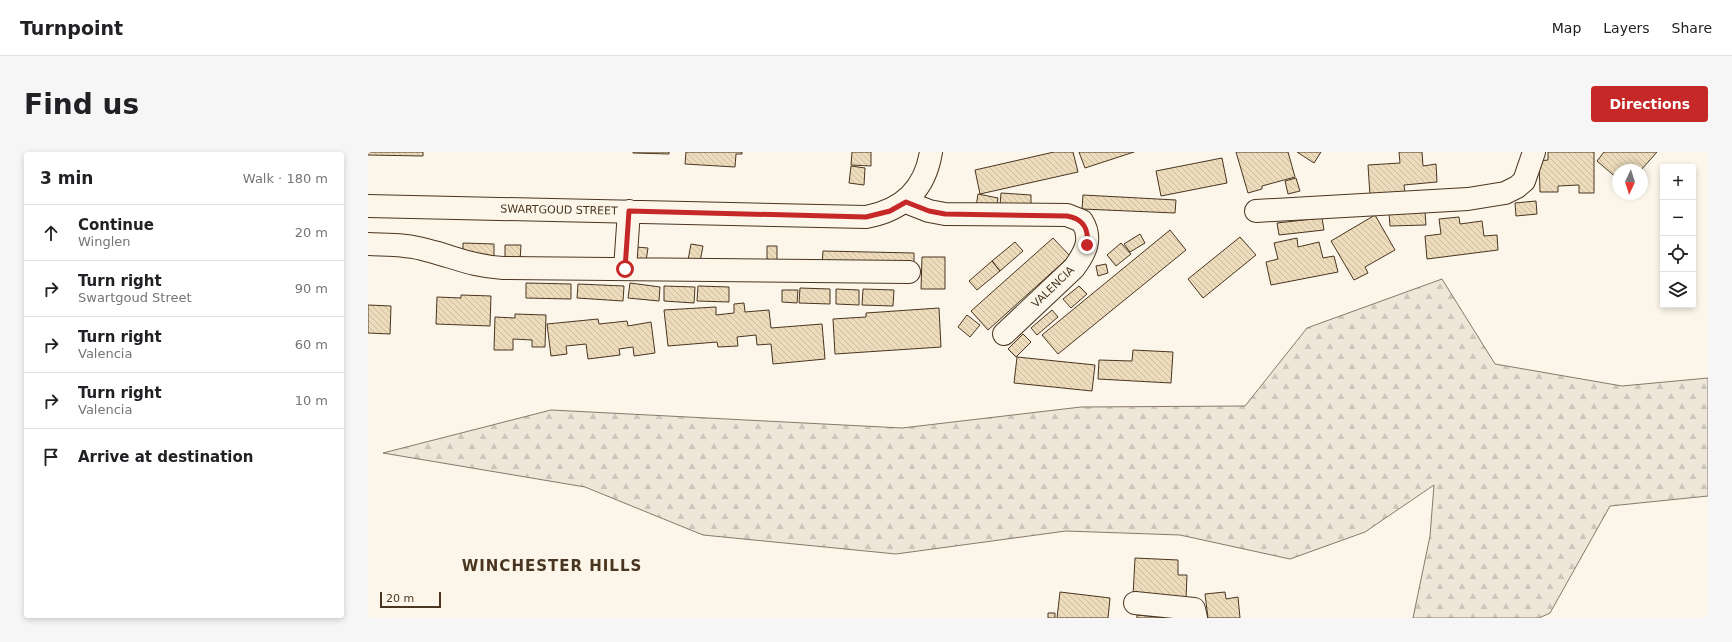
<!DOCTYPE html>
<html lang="en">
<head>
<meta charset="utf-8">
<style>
  body { margin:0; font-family:"DejaVu Sans",sans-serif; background:#f6f6f6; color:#202124 }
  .controls { position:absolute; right:12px; top:12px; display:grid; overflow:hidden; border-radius:4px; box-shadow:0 2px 6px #0003 }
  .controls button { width:36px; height:36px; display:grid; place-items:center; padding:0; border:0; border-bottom:1px solid #e0e0e0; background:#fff; color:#202124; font:20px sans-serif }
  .compass { position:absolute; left:1244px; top:12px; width:36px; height:36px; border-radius:50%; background:#fff; box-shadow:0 2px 6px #0003; rotate:184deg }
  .scale { position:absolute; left:12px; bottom:10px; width:61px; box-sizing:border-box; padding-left:4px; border:2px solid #4a3520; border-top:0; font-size:11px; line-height:14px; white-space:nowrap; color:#4a3520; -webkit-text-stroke:3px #fbf6e9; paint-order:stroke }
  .stop { position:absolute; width:12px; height:12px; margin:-9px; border:3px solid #c62828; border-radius:50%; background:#fff }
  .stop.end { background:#c62828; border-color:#fff; box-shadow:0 1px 4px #0008 }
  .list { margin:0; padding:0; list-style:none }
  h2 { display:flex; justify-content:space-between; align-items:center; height:52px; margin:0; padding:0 16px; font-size:17px }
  h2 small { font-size:13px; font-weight:400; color:#757577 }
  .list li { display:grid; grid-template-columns:26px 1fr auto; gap:12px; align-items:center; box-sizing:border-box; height:56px; padding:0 16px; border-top:1px solid #e0e0e0 }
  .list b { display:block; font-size:15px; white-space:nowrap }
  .list p { margin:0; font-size:13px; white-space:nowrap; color:#757577 }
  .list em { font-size:13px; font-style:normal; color:#757577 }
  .icon { flex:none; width:22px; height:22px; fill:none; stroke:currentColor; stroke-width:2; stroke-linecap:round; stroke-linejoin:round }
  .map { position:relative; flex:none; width:1340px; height:466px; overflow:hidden; border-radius:4px }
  header { display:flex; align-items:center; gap:24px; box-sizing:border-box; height:56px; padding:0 20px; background:#fff; border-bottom:1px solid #e0e0e0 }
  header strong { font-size:19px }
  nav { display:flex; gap:22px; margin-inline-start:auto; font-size:14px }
  .intro { display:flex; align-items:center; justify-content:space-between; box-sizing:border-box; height:96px; padding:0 24px }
  h1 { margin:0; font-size:28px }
  .button { padding:10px 18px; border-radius:4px; background:#c62828; color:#fff; font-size:14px; font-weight:700 }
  main { display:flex; gap:24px; padding:0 24px }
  aside { flex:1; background:#fff; border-radius:4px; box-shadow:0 2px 6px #0003 }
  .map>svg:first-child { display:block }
  .forest { fill:url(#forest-firs); stroke:#887966 }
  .building { fill:url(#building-back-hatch); stroke:#4a3520 }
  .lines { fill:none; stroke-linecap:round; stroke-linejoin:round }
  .minor-casing { stroke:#4a3520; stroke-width:24 }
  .minor { stroke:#fbf6e9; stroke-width:22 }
  .route { stroke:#c62828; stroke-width:5 }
  .labels { text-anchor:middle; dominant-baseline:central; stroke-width:3; stroke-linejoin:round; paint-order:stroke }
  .street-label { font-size:11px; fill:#4a3520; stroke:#fbf6e9 }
  .district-label { font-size:15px; font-weight:bold; letter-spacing:1px; fill:#4a3520; stroke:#fbf6e9 }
</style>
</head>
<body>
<header>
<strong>Turnpoint</strong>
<nav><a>Map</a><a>Layers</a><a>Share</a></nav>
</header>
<div class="intro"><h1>Find us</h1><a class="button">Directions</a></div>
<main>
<aside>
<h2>3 min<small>Walk · 180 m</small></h2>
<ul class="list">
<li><svg class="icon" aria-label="ahead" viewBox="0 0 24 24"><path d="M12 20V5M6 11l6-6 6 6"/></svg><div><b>Continue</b><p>Winglen</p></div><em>20 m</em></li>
<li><svg class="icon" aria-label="right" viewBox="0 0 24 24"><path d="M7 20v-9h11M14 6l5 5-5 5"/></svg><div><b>Turn right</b><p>Swartgoud Street</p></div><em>90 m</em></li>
<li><svg class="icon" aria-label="right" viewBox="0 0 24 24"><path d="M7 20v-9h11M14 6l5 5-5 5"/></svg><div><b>Turn right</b><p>Valencia</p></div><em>60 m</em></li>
<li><svg class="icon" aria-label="right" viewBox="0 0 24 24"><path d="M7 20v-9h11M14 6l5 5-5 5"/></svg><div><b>Turn right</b><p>Valencia</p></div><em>10 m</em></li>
<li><svg class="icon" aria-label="arrive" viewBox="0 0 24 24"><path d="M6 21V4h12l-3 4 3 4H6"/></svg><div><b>Arrive at destination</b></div></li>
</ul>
</aside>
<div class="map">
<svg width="1340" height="466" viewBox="0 0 1340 466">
  <defs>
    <pattern id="forest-firs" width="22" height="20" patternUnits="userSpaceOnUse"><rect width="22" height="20" fill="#ede6d9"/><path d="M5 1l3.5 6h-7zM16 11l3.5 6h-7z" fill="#cdc6ba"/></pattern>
    <pattern id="building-back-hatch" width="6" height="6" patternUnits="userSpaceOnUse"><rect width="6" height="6" fill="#ecdcbc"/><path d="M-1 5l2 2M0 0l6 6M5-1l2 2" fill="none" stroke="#ccbda1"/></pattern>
  </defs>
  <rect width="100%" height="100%" fill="#fbf6e9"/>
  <!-- forest -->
  <path class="forest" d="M 1074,127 L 1127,212 L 1254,234 L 1340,226 L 1340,344 L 1242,354 L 1182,461 L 1171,466 L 1045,466 L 1062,384 L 1066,333 L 997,380 L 922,407 L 812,383 L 698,379 L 528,402 L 335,383 L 217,335 L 15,301 L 183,258 L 534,276 L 713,255 L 877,254 L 939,176 Z"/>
  <!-- building -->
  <path class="building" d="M 0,0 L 55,0 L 55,4 L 0,3 Z
    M 265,0 L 301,0 L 301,2 L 265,1 Z
    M 318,0 L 374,0 L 374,2 L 368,2 L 367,15 L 317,12 Z
    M 484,0 L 503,0 L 503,14 L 483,13 Z
    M 686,0 L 705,0 L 710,20 L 612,42 L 607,18 Z
    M 711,0 L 766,0 L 717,16 Z
    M 868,0 L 920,0 L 927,25 L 894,34 L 894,37 L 880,41 Z
    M 929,0 L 953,0 L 946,11 Z
    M 1031,0 L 1054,0 L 1055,14 L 1068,12 L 1069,30 L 1036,33 L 1037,41 L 1002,44 L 1000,13 L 1032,11 Z
    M 1180,0 L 1226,0 L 1226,41 L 1211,41 L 1211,33 L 1190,34 L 1190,40 L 1172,40 L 1171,9 L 1180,8 Z
    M 1236,0 L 1289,0 L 1273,18 L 1250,18 L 1250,27 L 1229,9 Z
    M 854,6 L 859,31 L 793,44 L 788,19 Z
    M 483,14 L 497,16 L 496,33 L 481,31 Z
    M 928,26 L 932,39 L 920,42 L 917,29 Z
    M 633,41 L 663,43 L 663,56 L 632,54 Z
    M 610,42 L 630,46 L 628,58 L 608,55 Z
    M 715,43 L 808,48 L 807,61 L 714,57 Z
    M 1168,49 L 1169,62 L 1148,64 L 1147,51 Z
    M 1057,60 L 1058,73 L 1022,74 L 1021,61 Z
    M 1007,63 L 1027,98 L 997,115 L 1000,121 L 986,128 L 963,89 Z
    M 1091,65 L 1092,72 L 1114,69 L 1116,84 L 1129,83 L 1130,98 L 1059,107 L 1057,84 L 1073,82 L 1071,67 Z
    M 954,66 L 956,78 L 911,83 L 909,71 Z
    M 802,78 L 818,98 L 690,202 L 674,183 Z
    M 772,82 L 777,91 L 762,100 L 756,92 Z
    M 872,85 L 888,103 L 835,146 L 820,127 Z
    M 685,86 L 702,104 L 620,178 L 603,159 Z
    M 929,86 L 930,95 L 951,90 L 955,106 L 966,104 L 970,120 L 903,133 L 898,110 L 910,107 L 906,91 Z
    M 647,90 L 655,99 L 632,119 L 624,109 Z
    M 95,91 L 126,92 L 126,108 L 95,107 Z
    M 753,91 L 763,102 L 748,114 L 739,103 Z
    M 323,92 L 335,94 L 332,110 L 320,108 Z
    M 137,93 L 153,93 L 152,109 L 137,108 Z
    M 399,94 L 409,94 L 409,109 L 399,109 Z
    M 268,95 L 280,96 L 278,109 L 267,108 Z
    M 455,99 L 546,101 L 546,116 L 454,114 Z
    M 554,105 L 577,105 L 577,137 L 553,137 Z
    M 624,109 L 632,119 L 609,138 L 601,129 Z
    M 738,112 L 740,121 L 730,124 L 728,114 Z
    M 158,131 L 203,132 L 203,147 L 158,146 Z
    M 262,131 L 292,135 L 291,149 L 260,146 Z
    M 210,132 L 256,134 L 255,149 L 209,146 Z
    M 296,134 L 327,135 L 326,151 L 296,149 Z
    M 330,134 L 361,135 L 361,150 L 329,149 Z
    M 711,134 L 719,142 L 703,156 L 695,147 Z
    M 432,136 L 462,137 L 462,152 L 431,151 Z
    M 468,137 L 491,138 L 491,153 L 468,152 Z
    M 495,137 L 526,138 L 525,154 L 494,153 Z
    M 414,138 L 430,138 L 429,151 L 414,150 Z
    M 93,143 L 123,144 L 122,174 L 68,172 L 69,145 L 93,146 Z
    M 376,151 L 377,160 L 401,158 L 403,176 L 454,172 L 457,207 L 405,212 L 403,192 L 389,193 L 388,183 L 369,185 L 370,194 L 350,195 L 349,190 L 300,194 L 296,158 L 348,155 L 348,163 L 366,161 L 366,152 Z
    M 0,153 L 23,154 L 22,182 L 0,181 Z
    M 571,156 L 573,195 L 467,202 L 465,167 L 498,165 L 498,161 Z
    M 684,158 L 690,165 L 669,183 L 663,176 Z
    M 147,162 L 178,163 L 177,195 L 164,195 L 164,188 L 145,187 L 145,198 L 126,198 L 127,165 L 147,166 Z
    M 599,163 L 612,173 L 602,185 L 590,175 Z
    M 230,167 L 231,172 L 259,169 L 260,174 L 283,170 L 287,201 L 266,204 L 265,195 L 251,197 L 252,203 L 220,207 L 218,192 L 198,194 L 199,202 L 183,204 L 179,172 Z
    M 655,182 L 663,190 L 648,205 L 640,197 Z
    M 765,198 L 805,200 L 803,231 L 730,227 L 731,208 L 764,209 Z
    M 649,205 L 727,213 L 724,239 L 646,231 Z
    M 767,406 L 810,408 L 810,423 L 819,423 L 818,447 L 765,444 Z
    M 692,440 L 742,446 L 740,466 L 689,466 Z
    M 857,440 L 858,447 L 870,445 L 872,466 L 840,466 L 837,442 Z
    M 680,461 L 687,461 L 687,466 L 680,466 Z
    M 769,463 L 799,466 L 769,466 Z"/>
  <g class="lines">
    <!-- minor casing -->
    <g class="minor-casing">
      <path id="minor" d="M 538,50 L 561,59 L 577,62 L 699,63 L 714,69 C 725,87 717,101 706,116 L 636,182
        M 0,54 L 498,65 C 535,58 557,37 563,0
        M 888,59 L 1100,47 L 1137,41 L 1149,35 L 1156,29 L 1166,0
        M 0,92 C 19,93 39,92 58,98 C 87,105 103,114 135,116 L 541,120
        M 257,117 L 261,59
        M 767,451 L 826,457 L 828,466"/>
    </g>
    <!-- minor -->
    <use href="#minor" class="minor"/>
  </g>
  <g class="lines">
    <!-- route -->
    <path class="route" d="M 257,117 L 261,59 L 498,65 L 522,59 L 538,50 L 561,59 L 577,62 L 699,64 C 716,67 721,77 719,93"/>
  </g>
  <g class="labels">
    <!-- street labels -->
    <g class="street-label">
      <text transform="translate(191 58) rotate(1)">SWARTGOUD STREET</text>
      <text transform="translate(685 135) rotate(-44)">VALENCIA</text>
    </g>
    <!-- district labels -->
    <g class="district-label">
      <text x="184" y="414">WINCHESTER HILLS</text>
    </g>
  </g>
</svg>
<div class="controls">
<button>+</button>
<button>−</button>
<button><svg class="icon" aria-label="locate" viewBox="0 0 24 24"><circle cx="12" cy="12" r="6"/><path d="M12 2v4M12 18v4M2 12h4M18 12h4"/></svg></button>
<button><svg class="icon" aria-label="layers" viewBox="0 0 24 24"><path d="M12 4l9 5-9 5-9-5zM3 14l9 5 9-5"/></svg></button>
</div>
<svg class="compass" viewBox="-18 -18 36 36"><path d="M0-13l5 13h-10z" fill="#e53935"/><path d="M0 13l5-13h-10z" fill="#757577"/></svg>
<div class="scale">20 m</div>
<div class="stop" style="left:257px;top:117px"></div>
<div class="stop end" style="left:719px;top:93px"></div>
</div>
</main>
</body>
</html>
